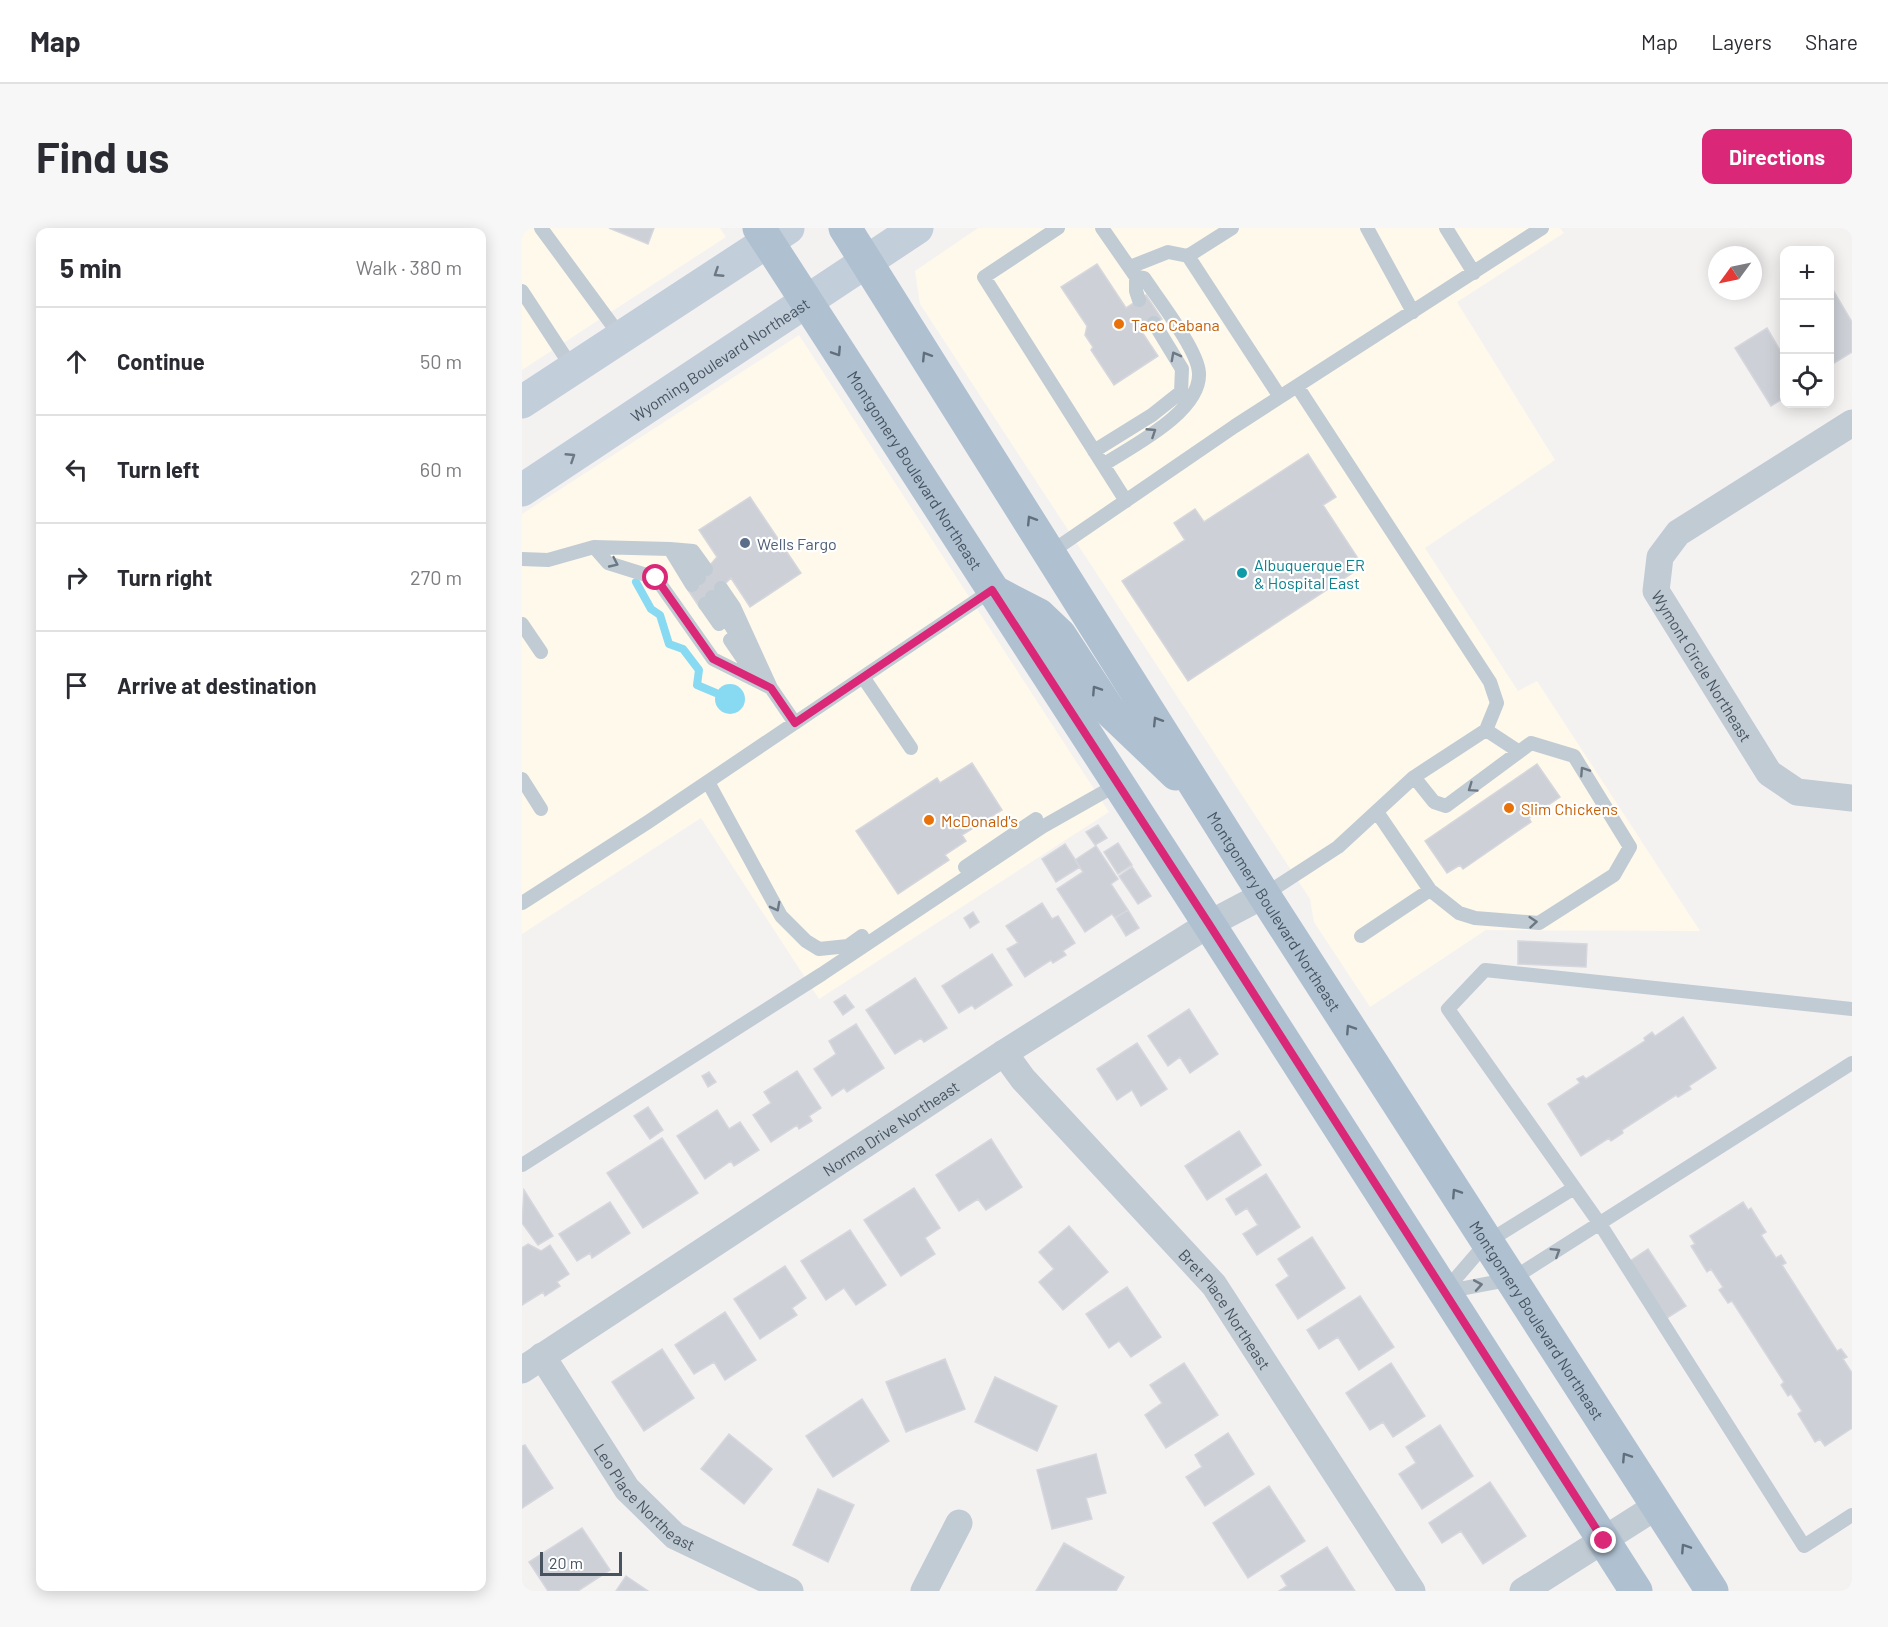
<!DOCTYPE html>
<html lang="en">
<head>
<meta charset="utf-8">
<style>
  body { margin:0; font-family:Barlow,sans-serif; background:#f7f7f7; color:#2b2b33 }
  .controls { position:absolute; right:18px; top:18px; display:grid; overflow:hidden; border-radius:12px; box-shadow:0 3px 15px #0003 }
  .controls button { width:54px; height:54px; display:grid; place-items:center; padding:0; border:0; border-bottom:2px solid #e1e1e2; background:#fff; color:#2b2b33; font:30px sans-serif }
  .compass { position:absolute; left:1186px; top:18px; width:54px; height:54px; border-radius:50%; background:#fff; box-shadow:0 3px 15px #0003; rotate:237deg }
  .scale { position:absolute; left:18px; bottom:15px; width:82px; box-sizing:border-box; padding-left:6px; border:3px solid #475460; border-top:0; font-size:16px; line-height:21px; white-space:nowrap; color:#475460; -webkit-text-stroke:4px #fff; paint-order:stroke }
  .stop { position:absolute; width:18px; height:18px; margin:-14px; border:4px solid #db2777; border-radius:50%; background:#fff }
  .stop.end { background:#db2777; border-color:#fff; box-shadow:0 2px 6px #0008 }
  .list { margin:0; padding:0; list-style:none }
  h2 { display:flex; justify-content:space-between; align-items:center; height:78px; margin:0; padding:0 24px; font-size:26px }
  h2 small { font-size:20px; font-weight:400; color:#7c7c81 }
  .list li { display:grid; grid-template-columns:39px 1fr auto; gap:18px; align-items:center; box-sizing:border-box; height:108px; padding:0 24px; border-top:2px solid #e1e1e2 }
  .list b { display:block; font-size:22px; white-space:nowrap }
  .list em { font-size:20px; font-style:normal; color:#7c7c81 }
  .icon { flex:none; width:33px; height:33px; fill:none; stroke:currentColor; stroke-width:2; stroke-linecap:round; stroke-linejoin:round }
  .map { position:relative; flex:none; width:1330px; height:1363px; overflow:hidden; border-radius:12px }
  header { display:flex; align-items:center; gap:36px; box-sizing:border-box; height:84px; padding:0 30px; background:#fff; border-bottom:2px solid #e1e1e2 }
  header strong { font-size:28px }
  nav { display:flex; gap:33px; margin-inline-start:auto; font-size:21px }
  .intro { display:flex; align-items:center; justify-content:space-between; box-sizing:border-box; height:144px; padding:0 36px }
  h1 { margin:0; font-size:42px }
  .button { padding:15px 27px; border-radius:12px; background:#db2777; color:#fff; font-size:21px; font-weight:700 }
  main { display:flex; gap:36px; padding:0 36px }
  aside { flex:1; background:#fff; border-radius:12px; box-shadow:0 3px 15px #0003 }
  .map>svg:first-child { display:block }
  .commercial { fill:#fef9eb }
  .water { fill:#88daf3 }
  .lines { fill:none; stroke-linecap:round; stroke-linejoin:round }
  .stream { stroke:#88daf3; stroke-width:8 }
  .building { fill:#cdd0d6; stroke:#d5d7dd; stroke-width:1.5 }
  .lane { stroke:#c1cbd4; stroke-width:14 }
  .street { stroke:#c1cbd4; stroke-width:27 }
  .secondary { stroke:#c3cedb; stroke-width:33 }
  .primary { stroke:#afc0d1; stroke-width:33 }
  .oneway { stroke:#6c7985 }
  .oneway2 { stroke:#616f7c }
  .oneway3 { stroke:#6c7883 }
  .route { stroke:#db2777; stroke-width:8 }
  .food-dot { fill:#e8710a; stroke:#fff; stroke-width:2 }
  .service-dot { fill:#5c6f8a; stroke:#fff; stroke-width:2 }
  .culture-dot { fill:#0f9aa8; stroke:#fff; stroke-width:2 }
  .labels { text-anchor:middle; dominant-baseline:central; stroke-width:4.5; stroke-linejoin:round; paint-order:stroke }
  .food-label { font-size:16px; fill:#c56008; stroke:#fff; text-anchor:start }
  .street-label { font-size:16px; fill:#475460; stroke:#fff }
  .service-label { font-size:16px; fill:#4e5e75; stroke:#fff; text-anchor:start }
  .culture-label { font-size:16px; fill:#0d838f; stroke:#fff; text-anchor:start }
</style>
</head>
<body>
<header>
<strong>Map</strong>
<nav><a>Map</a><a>Layers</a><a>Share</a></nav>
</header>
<div class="intro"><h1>Find us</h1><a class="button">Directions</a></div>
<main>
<aside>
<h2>5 min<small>Walk · 380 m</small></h2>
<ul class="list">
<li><svg class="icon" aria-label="ahead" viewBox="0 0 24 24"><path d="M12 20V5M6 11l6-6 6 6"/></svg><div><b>Continue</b></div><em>50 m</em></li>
<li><svg class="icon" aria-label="left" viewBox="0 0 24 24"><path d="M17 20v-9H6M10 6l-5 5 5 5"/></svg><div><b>Turn left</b></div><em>60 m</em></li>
<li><svg class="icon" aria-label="right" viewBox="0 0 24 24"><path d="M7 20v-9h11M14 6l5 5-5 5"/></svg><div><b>Turn right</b></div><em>270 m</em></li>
<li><svg class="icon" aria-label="arrive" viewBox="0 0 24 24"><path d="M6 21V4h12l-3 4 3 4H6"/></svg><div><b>Arrive at destination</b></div></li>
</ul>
</aside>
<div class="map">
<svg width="1330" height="1363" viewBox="0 0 1330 1363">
  <rect width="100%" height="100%" fill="#f4f1f1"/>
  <!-- commercial -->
  <path class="commercial" d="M 0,0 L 198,0 L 204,9 L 0,142 Z
    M 456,0 L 1038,0 L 1042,5 L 935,74 L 1033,232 L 903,320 L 996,463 L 1015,453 L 1178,703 L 964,702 L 848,779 L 792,694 L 788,671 L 398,76 L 393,43 Z
    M 277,107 L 587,584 L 297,771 L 179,590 L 0,706 L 0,286 Z"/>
  <!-- water -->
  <path class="water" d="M193 471a15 15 0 1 1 30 0a15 15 0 1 1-30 0Z"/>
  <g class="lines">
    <!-- stream -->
    <path class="stream" d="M 114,354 L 129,381 L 138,387 L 147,416 L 161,421 L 177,442 L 175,457 L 194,465"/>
  </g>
  <!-- building -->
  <path class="building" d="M 87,0 L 132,0 L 126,16 Z
    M 575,36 L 604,80 L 624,67 L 640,91 L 620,104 L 636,128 L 592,157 L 569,122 L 571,119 L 563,107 L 565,98 L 539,59 Z
    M 1308,57 L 1330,94 L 1330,124 L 1309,137 Z
    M 1245,100 L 1262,129 L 1262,170 L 1249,178 L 1213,120 Z
    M 786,226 L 814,269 L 801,277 L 841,338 L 666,453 L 600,353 L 663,312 L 652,295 L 673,281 L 682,294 Z
    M 228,269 L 279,345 L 228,379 L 209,350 L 178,380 L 166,362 L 195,329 L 177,302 Z
    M 450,535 L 480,582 L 440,607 L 444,613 L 423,627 L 427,632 L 376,666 L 334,603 L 415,550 L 418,555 Z
    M 1015,536 L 1038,569 L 1007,590 L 1009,594 L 941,641 L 938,637 L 925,645 L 903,613 Z
    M 576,597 L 585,610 L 573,617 L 564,604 Z
    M 596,615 L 610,637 L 596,646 L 582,624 Z
    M 543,616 L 558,639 L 534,654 L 520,631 Z
    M 574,618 L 596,651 L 589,656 L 606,682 L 593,690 L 590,686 L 563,704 L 535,661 L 561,644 L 553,632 Z
    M 610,639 L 629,668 L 616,676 L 597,648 Z
    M 520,675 L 530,691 L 536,688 L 553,715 L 541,723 L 544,727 L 531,735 L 529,732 L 503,749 L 485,721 L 496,715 L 484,698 Z
    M 606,682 L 617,700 L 604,708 L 593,690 Z
    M 451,684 L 457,694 L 448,700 L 442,690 Z
    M 996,713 L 1065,716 L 1064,739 L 996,736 Z
    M 470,726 L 490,757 L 453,781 L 450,777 L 437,785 L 420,758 Z
    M 393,750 L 425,800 L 402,814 L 399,810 L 373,826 L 344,782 Z
    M 323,767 L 332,779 L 321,787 L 312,774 Z
    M 667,781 L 696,826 L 668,845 L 658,829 L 646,838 L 626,808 Z
    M 1161,789 L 1194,840 L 1167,858 L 1169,861 L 1156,869 L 1154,867 L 1100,902 L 1101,905 L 1089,913 L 1087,910 L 1059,928 L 1026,876 L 1058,855 L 1055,851 L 1061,848 L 1064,851 L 1123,813 L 1122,810 L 1130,804 L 1133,808 Z
    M 334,796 L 362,840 L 325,864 L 322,860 L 310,868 L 292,841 L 314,826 L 307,813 Z
    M 615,815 L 645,861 L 619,878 L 610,862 L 595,872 L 575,841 Z
    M 275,843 L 299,880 L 287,888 L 290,893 L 277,901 L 275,897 L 249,914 L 231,887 L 249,875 L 242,864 Z
    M 187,844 L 194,854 L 186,859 L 180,848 Z
    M 126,879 L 141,902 L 128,911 L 112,888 Z
    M 195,882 L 207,901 L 218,894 L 237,922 L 212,938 L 209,933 L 183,951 L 155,908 Z
    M 717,903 L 739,937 L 685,972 L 663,938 Z
    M 140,910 L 176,965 L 121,1000 L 85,945 Z
    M 469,911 L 500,959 L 464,982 L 456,971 L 437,983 L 414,947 Z
    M 744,946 L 778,999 L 735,1027 L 721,1006 L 736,997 L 725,980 L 714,987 L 704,971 Z
    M 392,960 L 418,1000 L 403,1010 L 413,1026 L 379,1048 L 342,992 Z
    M 2,962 L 31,1008 L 16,1017 L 0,995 Z
    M 88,974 L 108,1005 L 70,1030 L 68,1025 L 55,1033 L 37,1006 Z
    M 1221,974 L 1226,982 L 1229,980 L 1244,1004 L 1239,1007 L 1254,1030 L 1259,1027 L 1264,1035 L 1260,1037 L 1315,1123 L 1319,1121 L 1325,1129 L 1321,1131 L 1330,1145 L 1330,1200 L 1303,1218 L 1298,1211 L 1293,1214 L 1276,1186 L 1280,1183 L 1269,1166 L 1266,1168 L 1259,1157 L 1262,1154 L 1210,1073 L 1206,1075 L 1197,1062 L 1201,1059 L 1189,1041 L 1185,1044 L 1169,1018 L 1173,1016 L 1168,1008 Z
    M 547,998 L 586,1044 L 541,1082 L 517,1054 L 532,1041 L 517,1024 Z
    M 328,1002 L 364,1057 L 334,1077 L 322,1060 L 304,1072 L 279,1033 Z
    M 790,1009 L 823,1060 L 776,1091 L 754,1057 L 767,1048 L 756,1031 Z
    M 6,1016 L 19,1023 L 28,1017 L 47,1046 L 35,1054 L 38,1058 L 23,1068 L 21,1064 L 0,1077 L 0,1020 Z
    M 1126,1021 L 1164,1078 L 1145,1090 L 1108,1033 Z
    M 263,1038 L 284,1070 L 270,1080 L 275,1087 L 238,1111 L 212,1071 Z
    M 605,1059 L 639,1109 L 609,1129 L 597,1113 L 587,1120 L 564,1086 Z
    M 838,1068 L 872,1119 L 837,1142 L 816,1109 L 797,1121 L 785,1102 Z
    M 203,1084 L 234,1132 L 203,1152 L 192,1134 L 172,1146 L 153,1117 Z
    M 140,1121 L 172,1170 L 122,1203 L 90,1154 Z
    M 423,1131 L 443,1181 L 384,1204 L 364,1154 Z
    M 662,1135 L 696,1187 L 644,1220 L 623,1187 L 640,1175 L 628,1157 Z
    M 869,1135 L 903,1188 L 871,1209 L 861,1194 L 848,1202 L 824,1165 Z
    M 473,1149 L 535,1178 L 515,1223 L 453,1194 Z
    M 340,1171 L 367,1213 L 311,1249 L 284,1208 Z
    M 918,1197 L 951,1248 L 900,1281 L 877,1246 L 894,1235 L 884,1219 Z
    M 706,1205 L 732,1246 L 683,1278 L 664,1249 L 680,1239 L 673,1227 Z
    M 207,1206 L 250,1241 L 222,1276 L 179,1241 Z
    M 3,1217 L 31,1260 L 0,1280 L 0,1218 Z
    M 574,1226 L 584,1265 L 564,1270 L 570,1291 L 530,1301 L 515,1242 Z
    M 968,1254 L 1004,1308 L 961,1336 L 939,1303 L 920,1315 L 907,1295 Z
    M 747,1258 L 783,1313 L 726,1350 L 691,1295 Z
    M 296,1261 L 332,1277 L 306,1334 L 271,1317 Z
    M 60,1300 L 88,1342 L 56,1363 L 26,1363 L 7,1334 Z
    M 542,1315 L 602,1349 L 594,1363 L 514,1363 Z
    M 805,1319 L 833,1363 L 757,1363 L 765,1358 L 759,1348 Z
    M 104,1348 L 126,1363 L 94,1363 Z"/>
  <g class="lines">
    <!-- lane -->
    <path class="lane" d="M 19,0 L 99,109
      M 536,0 L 462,49 L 604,273
      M 580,0 L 614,49 L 614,63 L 617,72
      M 845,0 L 891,84
      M 924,0 L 952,45
      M 666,28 L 758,169
      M 608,39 L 646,24 L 666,28 L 710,0
      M 0,63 L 51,141
      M 572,223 L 630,187 L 659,164 L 660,141 L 632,95
      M 581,237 C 610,218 679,184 677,145 C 676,122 636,71 622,50 L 614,49
      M 72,319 L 148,321 L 170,357
      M 148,321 L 171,323 L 184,341
      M 529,324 L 713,198 L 1020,0
      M 154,326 L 165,332 L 177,350
      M 0,331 L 26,332 L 72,319 L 86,335 L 134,350 L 191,431 L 249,460 L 273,495
      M 199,360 L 212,379 L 249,460
      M 190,369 L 222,418
      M 183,376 L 197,396
      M 0,396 L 19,424
      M 208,412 L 236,453
      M 341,449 L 389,520
      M 964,502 L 996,523
      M 0,551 L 19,581
      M 186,554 L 259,688 L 284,713 L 297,721 L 326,718 L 340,708
      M 855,584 L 908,662 L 937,685 L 953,690 L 1017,695 L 1092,647 L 1108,619 L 1052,528 L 1009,515 L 924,578 L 912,574 L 892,549
      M 443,639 L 514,591
      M 742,667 L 816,619 L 892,549 L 964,502 L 975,475 L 968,454 L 775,158
      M 0,675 L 126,594 L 470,362
      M 839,708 L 908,662
      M 1330,781 L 963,742 L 926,781 L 1078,996 L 1282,1318 L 1330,1287
      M 0,937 L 300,746 L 520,599 L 596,556
      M 922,1064 L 990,1051 L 1330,835
      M 922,1064 L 965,1014 L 1052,960"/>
    <!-- street -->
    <g class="street">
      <path id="s1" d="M 1330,195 L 1156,305 L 1138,329 L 1134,363 L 1247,545 L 1275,564 L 1330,570"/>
      <path id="s2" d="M 482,825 L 501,851 L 692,1057 L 890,1363"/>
      <path id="s3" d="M 20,1128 L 105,1261 L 153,1308 L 268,1363"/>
      <path id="s4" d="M 0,1142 L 482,825 L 687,696 L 742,667"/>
      <path d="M 402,1363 L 437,1295"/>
      <path d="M 1001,1363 L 1135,1278"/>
    </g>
    <!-- secondary -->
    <g class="secondary">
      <path d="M 0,174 L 266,0"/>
      <path id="s5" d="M 0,262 L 395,0"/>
    </g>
    <!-- primary -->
    <g class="primary">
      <path id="s6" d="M 237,0 L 687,696 L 1114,1363"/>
      <path id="s7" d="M 323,0 L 742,667 L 1190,1363"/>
      <path d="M 471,363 L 517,387 L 538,407 L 587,482 L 654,546"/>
    </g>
  </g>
  <!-- one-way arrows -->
  <defs><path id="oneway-chevron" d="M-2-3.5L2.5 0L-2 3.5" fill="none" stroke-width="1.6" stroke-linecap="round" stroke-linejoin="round" transform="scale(1.5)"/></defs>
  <g class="oneway">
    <use href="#oneway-chevron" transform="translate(196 45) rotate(147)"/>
    <use href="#oneway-chevron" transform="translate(49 229) rotate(-33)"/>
  </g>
  <g class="oneway2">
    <use href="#oneway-chevron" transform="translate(315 124) rotate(57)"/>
    <use href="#oneway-chevron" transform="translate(404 128) rotate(-122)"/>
    <use href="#oneway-chevron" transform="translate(509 292) rotate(-122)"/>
    <use href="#oneway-chevron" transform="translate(574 462) rotate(-123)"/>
    <use href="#oneway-chevron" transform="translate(635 493) rotate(-122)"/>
    <use href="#oneway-chevron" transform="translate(828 801) rotate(-123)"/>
    <use href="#oneway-chevron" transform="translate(934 965) rotate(-123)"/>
    <use href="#oneway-chevron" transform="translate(1104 1229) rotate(-123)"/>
    <use href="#oneway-chevron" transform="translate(1163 1320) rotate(-123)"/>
  </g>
  <g class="oneway3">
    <use href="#oneway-chevron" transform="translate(653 128) rotate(-118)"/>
    <use href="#oneway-chevron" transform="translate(630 204) rotate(-33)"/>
    <use href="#oneway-chevron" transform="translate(92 335) rotate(25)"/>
    <use href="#oneway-chevron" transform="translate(1062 543) rotate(-123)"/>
    <use href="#oneway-chevron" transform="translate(950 560) rotate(145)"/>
    <use href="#oneway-chevron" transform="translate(254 679) rotate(62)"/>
    <use href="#oneway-chevron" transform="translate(1011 694) rotate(-5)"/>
    <use href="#oneway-chevron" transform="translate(1034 1024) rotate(-32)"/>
    <use href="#oneway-chevron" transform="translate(956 1057) rotate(-10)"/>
  </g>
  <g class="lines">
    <!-- route -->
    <path class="route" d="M 134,350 L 191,431 L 249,460 L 273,495 L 470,362 L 687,696 L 1082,1313"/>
  </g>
  <!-- markers -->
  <g class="food-dot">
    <circle cx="597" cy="96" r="6"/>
    <circle cx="987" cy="580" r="6"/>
    <circle cx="407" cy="592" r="6"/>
  </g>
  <circle class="service-dot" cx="223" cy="315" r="6"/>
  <circle class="culture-dot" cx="720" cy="345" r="6"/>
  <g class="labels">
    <!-- food labels -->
    <g class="food-label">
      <text x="609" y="96">Taco Cabana</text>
      <text x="999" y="580">Slim Chickens</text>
      <text x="419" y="592">McDonald's</text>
    </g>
    <!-- street labels -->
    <g class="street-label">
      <text stroke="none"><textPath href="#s5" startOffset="237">Wyoming Boulevard Northeast</textPath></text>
      <text stroke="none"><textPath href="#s6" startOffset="288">Montgomery Boulevard Northeast</textPath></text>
      <text stroke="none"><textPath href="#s1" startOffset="358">Wymont Circle Northeast</textPath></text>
      <text stroke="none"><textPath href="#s7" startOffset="807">Montgomery Boulevard Northeast</textPath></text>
      <text stroke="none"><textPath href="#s4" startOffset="441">Norma Drive Northeast</textPath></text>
      <text stroke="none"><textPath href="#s2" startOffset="339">Bret Place Northeast</textPath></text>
      <text stroke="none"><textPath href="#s7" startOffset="1293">Montgomery Boulevard Northeast</textPath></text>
      <text stroke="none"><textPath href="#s3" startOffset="176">Leo Place Northeast</textPath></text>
    </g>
    <!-- service labels -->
    <g class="service-label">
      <text x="235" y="315">Wells Fargo</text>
    </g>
    <!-- culture labels -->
    <g class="culture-label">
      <text x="732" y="336">Albuquerque ER<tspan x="732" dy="18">&amp; Hospital East</tspan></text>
    </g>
  </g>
</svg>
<div class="controls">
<button>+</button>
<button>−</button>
<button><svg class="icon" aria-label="locate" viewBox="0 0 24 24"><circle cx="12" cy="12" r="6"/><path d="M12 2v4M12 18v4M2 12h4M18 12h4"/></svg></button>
</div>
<svg class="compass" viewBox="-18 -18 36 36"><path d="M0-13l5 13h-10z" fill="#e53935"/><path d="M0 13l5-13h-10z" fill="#7c7c81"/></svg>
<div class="scale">20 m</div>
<div class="stop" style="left:134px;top:350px"></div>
<div class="stop end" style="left:1082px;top:1313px"></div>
</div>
</main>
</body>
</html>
